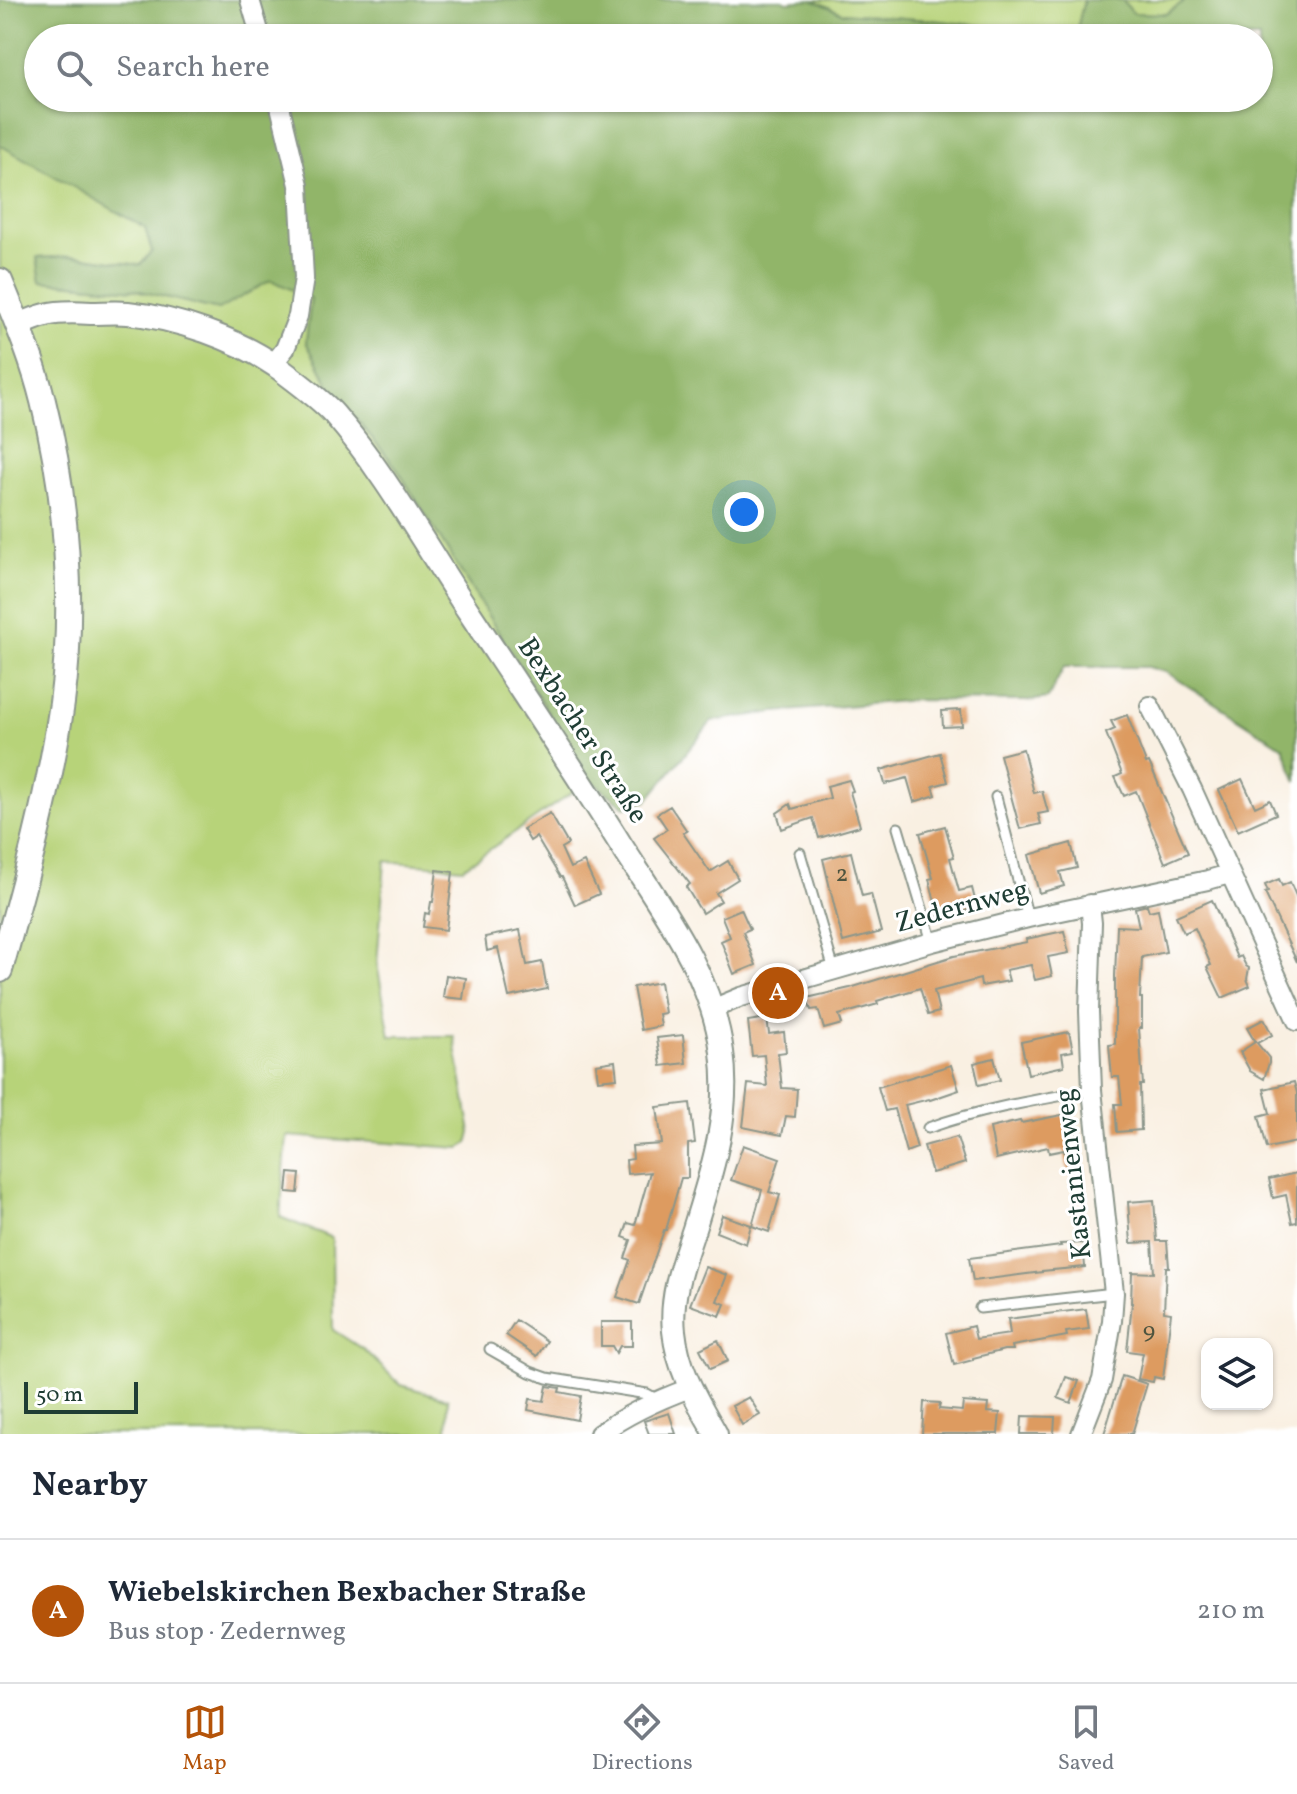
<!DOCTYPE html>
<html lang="en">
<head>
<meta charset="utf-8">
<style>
  body { margin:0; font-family:Vollkorn,serif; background:#f2f2f3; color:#1f2937 }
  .controls { position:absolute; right:24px; bottom:24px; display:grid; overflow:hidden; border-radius:16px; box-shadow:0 2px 6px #0004 }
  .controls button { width:72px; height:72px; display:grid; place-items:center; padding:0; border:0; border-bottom:2px solid #e0e1e3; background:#fff; color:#1f2937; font:40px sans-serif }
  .scale { position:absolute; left:24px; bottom:20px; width:114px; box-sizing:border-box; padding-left:8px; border:4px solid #1f3d34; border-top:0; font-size:22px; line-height:28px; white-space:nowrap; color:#1f3d34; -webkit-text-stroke:6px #fff; paint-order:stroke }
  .you { position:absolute; left:744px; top:512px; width:28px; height:28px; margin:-20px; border:6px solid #fff; border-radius:50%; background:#1a73e8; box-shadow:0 0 0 12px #1a73e833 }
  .badge { display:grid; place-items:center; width:52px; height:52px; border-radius:50%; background:#b45309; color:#fff; font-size:26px; font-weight:700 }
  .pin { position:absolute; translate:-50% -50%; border:4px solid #fff; box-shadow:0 2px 8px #0006 }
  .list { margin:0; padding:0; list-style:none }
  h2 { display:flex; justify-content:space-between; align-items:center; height:104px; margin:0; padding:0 32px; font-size:34px }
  h2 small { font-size:26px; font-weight:400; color:#747a83 }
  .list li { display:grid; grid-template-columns:52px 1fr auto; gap:24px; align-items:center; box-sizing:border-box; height:144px; padding:0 32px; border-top:2px solid #e0e1e3 }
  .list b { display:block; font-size:30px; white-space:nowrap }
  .list p { margin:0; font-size:26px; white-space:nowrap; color:#747a83 }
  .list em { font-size:26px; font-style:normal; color:#747a83 }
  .icon { flex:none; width:44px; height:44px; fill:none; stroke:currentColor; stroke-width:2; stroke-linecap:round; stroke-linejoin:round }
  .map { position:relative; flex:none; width:1297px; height:1434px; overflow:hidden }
  .search { position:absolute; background:#fff; box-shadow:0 2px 6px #0004; left:24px; right:24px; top:24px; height:88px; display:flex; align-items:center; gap:20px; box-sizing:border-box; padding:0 28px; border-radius:44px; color:#747a83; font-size:30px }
  .sheet { height:248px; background:#fff }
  nav { display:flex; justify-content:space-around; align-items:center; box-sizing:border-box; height:112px; border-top:2px solid #e0e1e3; background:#fff; font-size:22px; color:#747a83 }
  nav a { display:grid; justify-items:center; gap:4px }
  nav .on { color:#b45309 }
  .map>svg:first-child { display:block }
  .green { fill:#b7d379; stroke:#6b8856; stroke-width:2 }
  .forest { fill:#91b569; stroke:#58794e; stroke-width:2 }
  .building { fill:#dd9b60 }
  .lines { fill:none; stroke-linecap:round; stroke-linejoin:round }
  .service-casing { stroke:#8c968b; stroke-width:13 }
  .minor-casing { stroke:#8c968b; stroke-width:22 }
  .tertiary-casing { stroke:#8c968b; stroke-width:26 }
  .secondary-casing { stroke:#8c968b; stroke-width:28 }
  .service { stroke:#fff; stroke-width:9 }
  .minor { stroke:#fff; stroke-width:18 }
  .tertiary { stroke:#fff; stroke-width:22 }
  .secondary { stroke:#fff; stroke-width:24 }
  .labels { text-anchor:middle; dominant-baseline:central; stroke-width:6; stroke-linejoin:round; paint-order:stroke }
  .number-label { font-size:24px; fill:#4e543f }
  .street-label { font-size:28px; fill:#1f3d34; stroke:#fff }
</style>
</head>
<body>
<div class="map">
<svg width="1297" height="1434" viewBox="0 0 1297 1434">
  <rect width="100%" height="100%" fill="#fff"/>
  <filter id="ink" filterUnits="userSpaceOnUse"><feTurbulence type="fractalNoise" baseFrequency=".0125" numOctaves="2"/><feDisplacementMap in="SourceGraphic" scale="16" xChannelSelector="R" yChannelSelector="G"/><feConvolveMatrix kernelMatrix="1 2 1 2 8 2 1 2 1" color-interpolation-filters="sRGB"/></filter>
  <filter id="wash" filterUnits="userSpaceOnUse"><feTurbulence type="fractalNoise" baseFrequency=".006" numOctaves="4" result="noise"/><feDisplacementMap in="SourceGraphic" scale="32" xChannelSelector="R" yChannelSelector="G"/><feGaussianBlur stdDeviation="1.8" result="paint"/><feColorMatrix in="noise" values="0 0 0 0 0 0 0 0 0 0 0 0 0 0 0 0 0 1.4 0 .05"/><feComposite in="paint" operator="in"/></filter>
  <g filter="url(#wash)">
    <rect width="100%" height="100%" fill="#f9f0e2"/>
    <!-- green -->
    <path class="green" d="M 813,0 L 1084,0 L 1075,38 L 1010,38 L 1000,28 L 941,21 L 842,13 Z
      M 1122,0 L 1186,0 L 1166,14 L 1133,13 Z
      M 0,145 L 145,227 L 152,251 L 140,265 L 77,256 L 37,258 L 41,281 L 136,290 L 218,310 L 271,280 L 311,298 L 306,342 L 331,388 L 396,467 L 590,780 L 463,868 L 385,861 L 377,964 L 390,1036 L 454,1036 L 471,1133 L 468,1143 L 460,1148 L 287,1136 L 280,1217 L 332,1238 L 333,1330 L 364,1350 L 401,1385 L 448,1399 L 447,1434 L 0,1434 Z"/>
    <!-- forest -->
    <path class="forest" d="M 0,0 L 783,0 L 787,2 L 813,0 L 842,13 L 941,21 L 1000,28 L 1010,38 L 38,38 L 38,98 L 1259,98 L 1259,38 L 1075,38 L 1084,0 L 1122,0 L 1133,13 L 1166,14 L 1186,0 L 1297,0 L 1297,782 L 1283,747 L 1166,672 L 1148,667 L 1064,667 L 1048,698 L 1027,701 L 916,700 L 775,712 L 712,721 L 647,801 L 625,807 L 590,780 L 396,467 L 331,388 L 306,342 L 311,298 L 271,280 L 218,310 L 136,290 L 41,281 L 37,258 L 77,256 L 140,265 L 152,251 L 145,228 L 0,145 Z"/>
    <g id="blocks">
      <!-- building -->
      <path class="building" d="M 961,710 L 962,726 L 943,727 L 942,711 Z
        M 1127,715 L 1146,763 L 1149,762 L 1188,853 L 1165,863 L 1136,791 L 1124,796 L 1115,777 L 1122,774 L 1106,733 L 1115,729 L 1111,721 Z
        M 1023,749 L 1034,793 L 1042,791 L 1048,812 L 1038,814 L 1041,824 L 1020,829 L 1000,755 Z
        M 940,753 L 948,782 L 933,786 L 936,795 L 914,802 L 907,778 L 885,784 L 881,770 Z
        M 1242,779 L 1255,807 L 1270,800 L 1276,814 L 1238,831 L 1219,790 Z
        M 849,780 L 853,791 L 850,792 L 860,826 L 819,838 L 813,818 L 782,829 L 777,813 L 790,804 L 792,809 L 830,798 L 827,786 Z
        M 670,806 L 687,831 L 683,833 L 710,872 L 728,861 L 738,879 L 716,893 L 721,901 L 702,913 L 686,887 L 690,884 L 654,838 L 667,829 L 657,814 Z
        M 550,813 L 568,844 L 561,848 L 570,868 L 584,862 L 599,894 L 575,905 L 562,877 L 560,877 L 536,837 L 530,841 L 523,829 Z
        M 945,826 L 954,857 L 950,858 L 959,891 L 972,888 L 977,908 L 939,917 L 929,879 L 933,878 L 920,833 Z
        M 1071,843 L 1077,868 L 1060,872 L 1064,886 L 1039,893 L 1029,855 Z
        M 851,852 L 862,896 L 871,894 L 881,932 L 843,942 L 823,859 Z
        M 437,870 L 453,872 L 446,930 L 423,927 L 425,913 L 429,914 L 431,902 L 433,902 Z
        M 1279,879 L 1282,886 L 1290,882 L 1297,898 L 1297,962 L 1265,893 L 1268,892 L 1265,885 Z
        M 1212,900 L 1237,958 L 1241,956 L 1246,966 L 1249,968 L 1247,979 L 1250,986 L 1222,998 L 1207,967 L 1211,965 L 1195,928 L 1184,933 L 1176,916 Z
        M 1147,905 L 1149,911 L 1158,909 L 1166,952 L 1142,957 L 1140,998 L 1142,998 L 1142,1028 L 1139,1028 L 1143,1085 L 1140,1085 L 1141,1130 L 1117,1132 L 1115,1104 L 1122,1104 L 1119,1077 L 1112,1077 L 1109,1045 L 1115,1044 L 1115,976 L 1117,926 L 1139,927 L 1135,908 Z
        M 741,909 L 750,929 L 743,932 L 756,965 L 734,974 L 721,941 L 730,937 L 722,917 Z
        M 520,930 L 527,965 L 542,962 L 547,989 L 509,997 L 498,948 L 487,951 L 485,937 Z
        M 1064,931 L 1069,953 L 1048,957 L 1052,976 L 1035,980 L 1031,965 L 1006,970 L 1009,981 L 981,986 L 980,979 L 934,991 L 939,1012 L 928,1015 L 920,988 L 877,1001 L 878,1004 L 839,1015 L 842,1024 L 824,1029 L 818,1009 L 811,1010 L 807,998 L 850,988 L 954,956 L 1027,942 L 1026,939 Z
        M 446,975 L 466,978 L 463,999 L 443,997 Z
        M 660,982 L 665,1013 L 659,1014 L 661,1026 L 641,1030 L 633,987 Z
        M 767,1018 L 769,1034 L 784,1032 L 786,1052 L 778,1053 L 782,1088 L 797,1089 L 795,1117 L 786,1116 L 782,1135 L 743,1127 L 748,1084 L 767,1086 L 764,1055 L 752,1056 L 748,1021 Z
        M 1264,1019 L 1272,1035 L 1257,1043 L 1269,1058 L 1269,1063 L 1264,1079 L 1250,1071 L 1240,1052 L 1255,1042 L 1247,1028 Z
        M 1069,1032 L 1073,1051 L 1062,1053 L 1064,1066 L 1028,1074 L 1021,1042 Z
        M 683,1035 L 686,1063 L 661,1066 L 657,1038 Z
        M 994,1058 L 1000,1080 L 979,1085 L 974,1063 Z
        M 615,1061 L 617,1078 L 598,1080 L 596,1064 Z
        M 951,1065 L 959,1090 L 930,1100 L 929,1099 L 905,1105 L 917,1148 L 906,1152 L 894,1109 L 885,1111 L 878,1087 Z
        M 1294,1082 L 1297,1093 L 1297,1142 L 1267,1148 L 1259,1116 L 1270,1113 L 1264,1089 Z
        M 690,1103 L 695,1143 L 688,1144 L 688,1178 L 681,1178 L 666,1230 L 664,1230 L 639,1304 L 617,1297 L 630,1260 L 625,1258 L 631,1240 L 623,1237 L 628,1223 L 635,1225 L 650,1172 L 627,1174 L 626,1160 L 633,1159 L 632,1146 L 662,1144 L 657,1107 Z
        M 1072,1113 L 1082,1171 L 1068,1173 L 1064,1150 L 1049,1153 L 1048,1147 L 996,1159 L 990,1128 L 1020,1121 L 1021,1123 Z
        M 957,1137 L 965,1163 L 932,1173 L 924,1146 Z
        M 743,1145 L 780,1158 L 769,1192 L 780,1195 L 769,1232 L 752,1226 L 762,1190 L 731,1180 Z
        M 289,1173 L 300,1174 L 298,1193 L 287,1192 Z
        M 1297,1173 L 1297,1222 L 1292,1223 L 1286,1195 L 1273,1198 L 1269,1179 Z
        M 1154,1200 L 1157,1241 L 1167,1241 L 1169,1267 L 1166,1267 L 1164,1312 L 1171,1313 L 1163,1379 L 1154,1377 L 1153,1382 L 1138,1379 L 1143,1353 L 1127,1351 L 1132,1303 L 1131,1303 L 1132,1272 L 1154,1273 L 1152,1242 L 1131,1243 L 1128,1202 Z
        M 722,1215 L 751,1225 L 746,1244 L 716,1232 Z
        M 1083,1243 L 1085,1267 L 1042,1271 L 1042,1272 L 973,1281 L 969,1258 L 1061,1246 L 1060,1244 Z
        M 705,1267 L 727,1275 L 717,1301 L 725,1304 L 720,1316 L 690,1305 Z
        M 1086,1309 L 1089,1329 L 1066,1332 L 1067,1336 L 1012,1346 L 1013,1350 L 1004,1350 L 973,1358 L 973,1360 L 954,1365 L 946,1333 L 973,1326 L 976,1339 L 1010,1334 L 1008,1319 Z
        M 516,1320 L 547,1341 L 537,1356 L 506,1335 Z
        M 601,1322 L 632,1322 L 632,1346 L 620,1346 L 616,1353 L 612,1346 L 601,1346 Z
        M 718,1340 L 728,1361 L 710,1369 L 700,1349 Z
        M 1122,1376 L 1147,1384 L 1132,1434 L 1104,1434 Z
        M 1066,1377 L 1079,1381 L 1071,1403 L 1058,1398 Z
        M 547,1386 L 560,1388 L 559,1392 L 581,1396 L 577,1420 L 528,1410 L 530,1399 L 544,1401 Z
        M 749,1397 L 760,1415 L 742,1425 L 732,1406 Z
        M 924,1402 L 940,1403 L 939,1409 L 962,1411 L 963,1402 L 988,1404 L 987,1412 L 1000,1413 L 998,1434 L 922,1434 Z
        M 669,1413 L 676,1434 L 649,1434 L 644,1421 Z
        M 1022,1416 L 1055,1417 L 1054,1434 L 1021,1434 Z"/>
    </g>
  </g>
  <g filter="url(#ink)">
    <use href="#blocks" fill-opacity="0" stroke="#8c968b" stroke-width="2"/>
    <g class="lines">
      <!-- service casing -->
      <g class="service-casing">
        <path id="service" d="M 996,797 L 1028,918
          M 898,828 L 932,942
          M 800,853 L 834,970
          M 928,1128 C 981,1109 1036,1100 1092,1090
          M 980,1308 L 1114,1293
          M 490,1349 L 530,1372 L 547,1378 L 647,1394 L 658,1400"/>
      </g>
      <!-- minor casing -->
      <g class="minor-casing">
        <path id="minor" d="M 250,0 L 261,38
          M 273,364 L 285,349 L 298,316 L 304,278 L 299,185 L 278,98
          M 1150,706 L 1192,789 L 1297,1021
          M 712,1009 L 741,997 L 932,942 L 1028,918 L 1208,880 L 1229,874
          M 599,1434 C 627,1414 657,1400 690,1388
          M 1081,1434 L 1102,1380 L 1112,1321 L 1114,1293 L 1092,1090 L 1089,1011 L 1092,923 L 1090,904"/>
      </g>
      <!-- tertiary casing -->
      <g class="tertiary-casing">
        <path id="tertiary" d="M 18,325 C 27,322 37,317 46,315 C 60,311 77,312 91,313 C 103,313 116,312 128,313 C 176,318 237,339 276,366 C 293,379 320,398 334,414 C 386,474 425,546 469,612 C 520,689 572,766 621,845 C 662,909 712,975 722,1052 C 731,1114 712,1171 694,1229 C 683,1262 670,1295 674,1331 C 678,1371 697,1400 716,1434"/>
      </g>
      <!-- secondary casing -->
      <g class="secondary-casing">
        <path id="secondary" d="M 0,281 C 16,320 33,360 43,401 C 67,496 75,606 62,703 C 49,794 25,882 0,970"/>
      </g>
      <!-- service -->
      <use href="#service" class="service"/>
      <!-- minor -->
      <use href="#minor" class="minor"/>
      <!-- tertiary -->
      <use href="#tertiary" class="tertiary"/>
      <!-- secondary -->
      <use href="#secondary" class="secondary"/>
    </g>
  </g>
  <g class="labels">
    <!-- number labels -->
    <g class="number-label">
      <text x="842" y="875">2</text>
      <text x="1149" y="1332">9</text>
    </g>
    <!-- street labels -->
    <g class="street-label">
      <text transform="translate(582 731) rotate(57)">Bexbacher Straße</text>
      <text transform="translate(962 907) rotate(-15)">Zedernweg</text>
      <text transform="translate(1074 1174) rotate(-96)">Kastanienweg</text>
    </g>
  </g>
</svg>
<div class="controls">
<button><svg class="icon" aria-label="layers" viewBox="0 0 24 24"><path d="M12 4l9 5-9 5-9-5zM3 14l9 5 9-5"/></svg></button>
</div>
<div class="scale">50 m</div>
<div class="you"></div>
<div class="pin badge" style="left:778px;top:993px">A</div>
<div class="search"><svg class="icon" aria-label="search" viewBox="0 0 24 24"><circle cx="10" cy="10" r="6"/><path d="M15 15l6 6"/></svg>Search here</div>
</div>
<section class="sheet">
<h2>Nearby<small></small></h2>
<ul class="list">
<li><span class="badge">A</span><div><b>Wiebelskirchen Bexbacher Straße</b><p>Bus stop · Zedernweg</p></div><em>210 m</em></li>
</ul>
</section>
<nav>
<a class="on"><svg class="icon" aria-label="map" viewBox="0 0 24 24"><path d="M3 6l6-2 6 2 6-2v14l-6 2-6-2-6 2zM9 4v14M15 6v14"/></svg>Map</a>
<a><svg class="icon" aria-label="directions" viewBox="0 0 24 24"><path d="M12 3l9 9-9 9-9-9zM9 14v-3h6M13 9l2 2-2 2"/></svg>Directions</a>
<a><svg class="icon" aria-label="saved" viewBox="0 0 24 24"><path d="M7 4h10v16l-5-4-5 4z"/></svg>Saved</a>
</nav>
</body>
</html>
